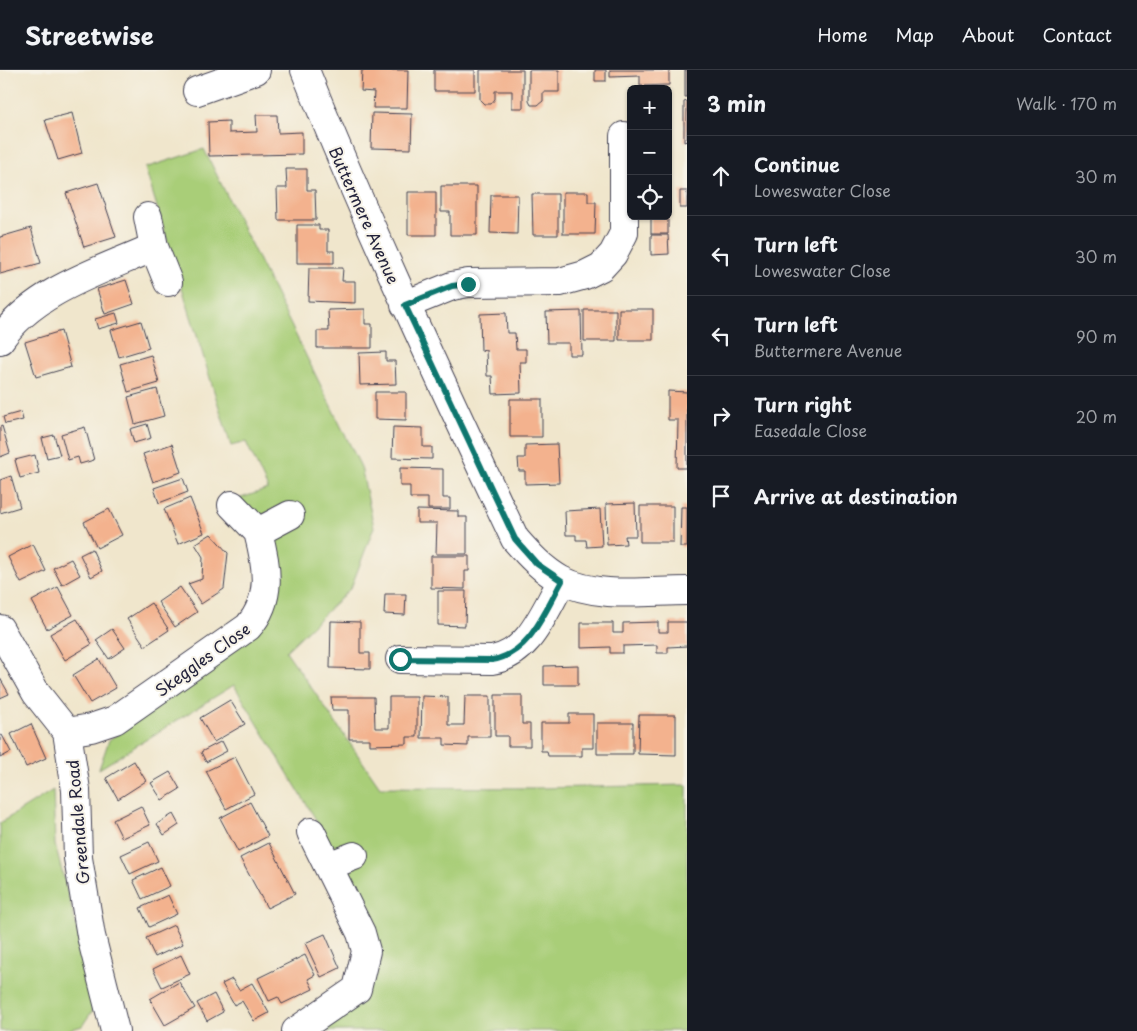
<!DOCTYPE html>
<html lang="en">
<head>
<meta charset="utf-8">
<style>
  body { margin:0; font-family:"Playpen Sans",sans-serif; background:#242831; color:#f1f3f6 }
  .controls { position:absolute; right:15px; top:15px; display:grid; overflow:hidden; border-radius:8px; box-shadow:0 1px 4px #0004 }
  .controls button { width:45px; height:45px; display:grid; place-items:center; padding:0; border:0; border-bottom:1px solid #363941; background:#171b24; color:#f1f3f6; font:25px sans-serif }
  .stop { position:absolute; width:15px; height:15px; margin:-11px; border:4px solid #0f766e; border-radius:50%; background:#fff }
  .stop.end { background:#0f766e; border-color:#fff; box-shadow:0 1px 5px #0008 }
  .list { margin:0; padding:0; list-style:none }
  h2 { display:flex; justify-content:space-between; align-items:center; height:65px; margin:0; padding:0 20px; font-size:21px }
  h2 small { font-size:16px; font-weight:400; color:#9ea1a6 }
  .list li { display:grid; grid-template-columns:32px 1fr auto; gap:15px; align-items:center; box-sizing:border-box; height:80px; padding:0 20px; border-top:1px solid #363941 }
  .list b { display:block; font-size:19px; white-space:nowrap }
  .list p { margin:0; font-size:16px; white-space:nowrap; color:#9ea1a6 }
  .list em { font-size:16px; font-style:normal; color:#9ea1a6 }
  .icon { flex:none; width:28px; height:28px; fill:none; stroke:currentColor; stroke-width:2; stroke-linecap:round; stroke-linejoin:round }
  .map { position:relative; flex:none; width:687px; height:961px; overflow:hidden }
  header { display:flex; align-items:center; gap:30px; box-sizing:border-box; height:70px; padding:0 25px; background:#171b24; border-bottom:1px solid #363941 }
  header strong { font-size:24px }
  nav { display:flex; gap:28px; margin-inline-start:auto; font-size:18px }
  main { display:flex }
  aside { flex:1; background:#171b24 }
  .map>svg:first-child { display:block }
  .green { fill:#a9ce78; stroke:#66785a }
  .building { fill:#f3b28e }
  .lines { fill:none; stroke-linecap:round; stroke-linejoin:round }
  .minor-casing { stroke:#413f51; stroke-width:30 }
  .minor { stroke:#fff; stroke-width:28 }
  .route { stroke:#0f766e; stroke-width:6 }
  .labels { text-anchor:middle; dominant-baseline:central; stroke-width:4; stroke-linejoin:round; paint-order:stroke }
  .street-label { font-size:16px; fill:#22223b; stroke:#f7f3e8 }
</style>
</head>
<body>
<header>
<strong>Streetwise</strong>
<nav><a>Home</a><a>Map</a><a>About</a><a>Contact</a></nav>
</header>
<main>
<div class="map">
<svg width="687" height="961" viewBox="0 0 687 961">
  <rect width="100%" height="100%" fill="#f7f3e8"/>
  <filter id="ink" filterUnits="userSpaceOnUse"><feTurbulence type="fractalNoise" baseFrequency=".02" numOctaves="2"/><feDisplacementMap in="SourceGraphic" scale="10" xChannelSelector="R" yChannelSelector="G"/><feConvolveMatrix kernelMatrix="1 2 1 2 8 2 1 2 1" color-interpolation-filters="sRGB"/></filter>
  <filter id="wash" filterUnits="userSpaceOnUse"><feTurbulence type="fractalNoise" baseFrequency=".0096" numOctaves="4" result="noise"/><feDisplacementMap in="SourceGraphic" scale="20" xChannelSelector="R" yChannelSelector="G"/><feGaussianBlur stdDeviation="1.12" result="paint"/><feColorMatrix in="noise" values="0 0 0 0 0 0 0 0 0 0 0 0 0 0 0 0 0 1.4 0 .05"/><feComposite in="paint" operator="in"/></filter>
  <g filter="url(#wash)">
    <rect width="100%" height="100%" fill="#f0e6cc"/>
    <!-- green -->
    <path class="green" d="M 204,79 L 361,397 L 374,457 L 351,518 L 286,581 L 380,717 L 536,718 L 687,715 L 687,961 L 321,961 L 357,936 L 376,899 L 372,856 L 352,815 L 350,798 L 353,778 L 328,776 L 315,748 L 234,615 L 99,699 L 109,670 L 252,565 L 273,470 L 299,451 L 287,432 L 259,447 L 238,429 L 268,419 L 246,372 L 231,376 L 145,98 Z
      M 53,720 L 55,775 L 97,934 L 82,956 L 66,961 L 0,961 L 0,753 Z"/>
    <g id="blocks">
      <!-- building -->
      <path class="building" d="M 362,0 L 408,0 L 407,38 L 373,38 L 374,22 L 361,21 Z
        M 434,0 L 475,0 L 475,21 L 434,21 Z
        M 480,0 L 523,0 L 523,38 L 512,38 L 512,21 L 495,21 L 495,29 L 491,34 L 484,34 L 480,30 Z
        M 529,0 L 559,0 L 559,22 L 543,22 L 543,31 L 538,35 L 531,35 L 529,31 Z
        M 595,0 L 606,0 L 606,11 L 595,11 Z
        M 610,0 L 669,0 L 669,15 L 640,16 L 640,6 L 610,7 Z
        M 685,0 L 687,0 L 687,27 L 685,27 Z
        M 687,31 L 687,71 L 684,72 L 684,32 Z
        M 72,43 L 82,83 L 58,90 L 45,50 Z
        M 372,43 L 412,44 L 411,79 L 371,78 Z
        M 256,45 L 277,45 L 278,63 L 302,62 L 302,84 L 209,86 L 208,52 L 229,51 L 229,63 L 257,62 Z
        M 286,99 L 307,99 L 307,120 L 315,120 L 316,150 L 278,150 L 277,118 L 287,118 Z
        M 98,113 L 116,167 L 84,177 L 66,123 Z
        M 441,116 L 477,116 L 477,165 L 450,165 L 450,142 L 441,142 Z
        M 680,121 L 687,121 L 687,138 L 680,138 Z
        M 408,122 L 436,122 L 436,165 L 408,165 Z
        M 563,122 L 588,122 L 588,132 L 596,132 L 595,164 L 563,164 Z
        M 532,124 L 558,124 L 558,165 L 533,165 Z
        M 491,125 L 518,125 L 517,164 L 490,163 Z
        M 651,146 L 668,146 L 668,164 L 651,164 Z
        M 297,155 L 319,155 L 319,160 L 328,160 L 328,181 L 334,181 L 334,193 L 297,193 Z
        M 31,158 L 41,193 L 0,204 L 0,167 Z
        M 651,165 L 668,165 L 669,184 L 651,185 Z
        M 309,198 L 343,198 L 342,211 L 355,211 L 355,233 L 308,231 Z
        M 126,210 L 134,234 L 105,244 L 97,219 Z
        M 365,239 L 365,254 L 372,254 L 372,278 L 317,278 L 317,261 L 329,261 L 328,240 Z
        M 619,239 L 653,239 L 653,270 L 619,270 Z
        M 584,240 L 616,240 L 616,271 L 584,271 Z
        M 581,241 L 582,285 L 569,285 L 569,273 L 547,273 L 546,242 Z
        M 116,243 L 119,253 L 98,259 L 95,249 Z
        M 506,243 L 507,263 L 515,263 L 516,279 L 526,279 L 526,292 L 520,292 L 521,323 L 493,324 L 492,306 L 487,306 L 486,280 L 481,281 L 480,244 Z
        M 141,251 L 149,278 L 119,287 L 111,260 Z
        M 61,261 L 71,297 L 36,307 L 25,272 Z
        M 386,282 L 386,291 L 395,291 L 396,314 L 360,315 L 359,283 Z
        M 151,285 L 159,313 L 128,322 L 120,294 Z
        M 157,319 L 164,346 L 135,354 L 128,327 Z
        M 668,321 L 687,322 L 687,398 L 677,398 L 678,350 L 668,350 Z
        M 375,322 L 406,322 L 406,350 L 375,349 Z
        M 510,329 L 542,329 L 542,367 L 510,367 Z
        M 21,342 L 23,350 L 5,354 L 3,347 Z
        M 147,354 L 151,368 L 134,373 L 130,359 Z
        M 2,356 L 10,383 L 0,387 L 0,357 Z
        M 85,357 L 94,390 L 80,394 L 78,387 L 68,390 L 61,364 Z
        M 393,357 L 423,358 L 423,377 L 432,377 L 432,389 L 392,388 Z
        M 54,365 L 60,385 L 47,388 L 42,368 Z
        M 172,374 L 181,402 L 153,412 L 143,384 Z
        M 557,374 L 559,413 L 525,414 L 525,401 L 519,401 L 518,388 L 525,388 L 525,375 Z
        M 35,385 L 39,403 L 20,408 L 15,390 Z
        M 400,398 L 443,399 L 443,428 L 450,428 L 450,439 L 428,439 L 428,428 L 410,428 L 410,416 L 400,416 Z
        M 11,406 L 20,437 L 0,443 L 0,410 Z
        M 183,408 L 188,422 L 159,433 L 154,418 Z
        M 190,428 L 204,463 L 178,474 L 164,439 Z
        M 635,433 L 636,466 L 625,466 L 626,474 L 607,475 L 606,434 Z
        M 640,436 L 673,436 L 673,472 L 640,472 Z
        M 681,437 L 687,437 L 687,477 L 680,477 Z
        M 109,439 L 122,465 L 97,478 L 84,452 Z
        M 600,439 L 602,476 L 587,477 L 586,470 L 576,470 L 576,465 L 566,465 L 565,441 Z
        M 417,440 L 458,441 L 458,447 L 467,447 L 467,484 L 436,484 L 437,453 L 417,453 Z
        M 211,464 L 228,483 L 224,519 L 201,534 L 188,514 L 202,509 L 203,487 L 195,474 Z
        M 33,474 L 46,501 L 21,513 L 8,487 Z
        M 92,479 L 102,501 L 91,507 L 80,485 Z
        M 431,486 L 469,486 L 469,501 L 465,501 L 465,519 L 431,518 Z
        M 71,489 L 80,505 L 62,515 L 53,498 Z
        M 58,517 L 73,545 L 47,559 L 32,531 Z
        M 180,517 L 197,542 L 175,557 L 158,532 Z
        M 438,521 L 466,521 L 465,556 L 438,555 Z
        M 385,524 L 406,524 L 405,545 L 384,544 Z
        M 151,533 L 169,560 L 145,576 L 127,549 Z
        M 77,549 L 92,574 L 65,590 L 50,564 Z
        M 331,551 L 360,552 L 360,583 L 370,583 L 370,599 L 330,598 Z
        M 658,552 L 658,562 L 668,562 L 668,552 L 687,552 L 687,576 L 668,577 L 668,583 L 657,583 L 657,575 L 623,576 L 623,583 L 610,583 L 610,577 L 581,578 L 581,553 L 613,553 L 613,563 L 623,563 L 623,553 Z
        M 112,559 L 125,578 L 109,589 L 96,570 Z
        M 99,589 L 116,618 L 90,633 L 73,605 Z
        M 578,595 L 578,615 L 544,615 L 544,596 Z
        M 0,608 L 9,624 L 0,628 Z
        M 495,625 L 522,625 L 522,654 L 530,654 L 530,676 L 508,676 L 508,666 L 495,666 Z
        M 422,626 L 448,627 L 448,655 L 464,655 L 465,626 L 490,626 L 490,667 L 468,667 L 468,676 L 444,675 L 444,668 L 421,668 Z
        M 331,627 L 374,627 L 375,658 L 389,658 L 389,627 L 417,627 L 417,667 L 407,667 L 407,674 L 370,675 L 370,669 L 349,669 L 349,640 L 332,640 Z
        M 230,630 L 245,654 L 214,672 L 200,648 Z
        M 569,644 L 593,644 L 593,678 L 582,678 L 582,686 L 548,686 L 547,681 L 541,681 L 541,653 L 569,653 Z
        M 639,645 L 676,645 L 676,685 L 638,684 Z
        M 597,653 L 633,653 L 633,684 L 597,684 Z
        M 31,654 L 46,688 L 26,697 L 11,664 Z
        M 2,665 L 11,682 L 0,688 L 0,666 Z
        M 222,671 L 227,681 L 206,692 L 201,682 Z
        M 235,687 L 254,724 L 226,739 L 206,701 Z
        M 134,691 L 146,711 L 118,729 L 106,708 Z
        M 170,702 L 180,719 L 162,730 L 151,713 Z
        M 250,732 L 268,766 L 238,782 L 220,748 Z
        M 141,736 L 150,755 L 122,768 L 113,750 Z
        M 173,744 L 179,755 L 164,765 L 157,754 Z
        M 149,772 L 158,791 L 130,804 L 121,785 Z
        M 269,773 L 295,824 L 267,838 L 240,788 Z
        M 161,797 L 170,816 L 142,829 L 133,810 Z
        M 168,825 L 177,844 L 149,857 L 140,838 Z
        M 174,855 L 183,874 L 155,887 L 146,868 Z
        M 325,864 L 340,898 L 321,907 L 305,873 Z
        M 181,885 L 190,904 L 162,917 L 153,899 Z
        M 305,885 L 315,905 L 308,909 L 313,919 L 282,934 L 278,927 L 269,931 L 258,908 Z
        M 232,909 L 239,920 L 252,913 L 269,943 L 254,951 L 242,931 L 234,935 L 222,914 Z
        M 179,912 L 195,938 L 165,955 L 150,929 Z
        M 214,924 L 223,942 L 207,951 L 197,933 Z"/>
    </g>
  </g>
  <g filter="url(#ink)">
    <use href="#blocks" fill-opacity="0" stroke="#413f51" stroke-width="1"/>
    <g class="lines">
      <!-- minor casing -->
      <g class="minor-casing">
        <path id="minor" d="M 305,0 C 369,159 442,314 515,469 C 529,485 543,500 561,510 C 598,529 647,521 687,521
          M 197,21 L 256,0
          M 148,147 L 154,177 L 168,212
          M 405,235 L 452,216 L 468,213 L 560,212 L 585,205 L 601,197 L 613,184 L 624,163 L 624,66
          M 0,270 C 34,220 101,201 154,177
          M 232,435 L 258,462 L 290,445
          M 0,559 L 36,623 L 67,662 L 76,720 L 78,788 L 91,866 L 115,961
          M 400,589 L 492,590 C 530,584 544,541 562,511
          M 67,662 L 91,658 L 115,650 L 248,557 C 273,529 267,496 258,462
          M 328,796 L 354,786
          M 296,961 L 357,919 L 366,881 L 361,863 L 311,762"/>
      </g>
      <!-- minor -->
      <use href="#minor" class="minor"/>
    </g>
  </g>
  <g class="lines" filter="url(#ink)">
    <!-- route -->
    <path class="route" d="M 400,589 L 492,590 C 530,584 545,541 562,511 L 537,494 L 515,469 L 405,235 L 452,216 L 468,214"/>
  </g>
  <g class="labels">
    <!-- street labels -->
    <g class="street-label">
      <text transform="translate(365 145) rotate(66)">Buttermere Avenue</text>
      <text transform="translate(202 589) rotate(-36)">Skeggles Close</text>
      <text transform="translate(77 752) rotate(-95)">Greendale Road</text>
    </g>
  </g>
</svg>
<div class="controls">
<button>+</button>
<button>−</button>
<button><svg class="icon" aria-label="locate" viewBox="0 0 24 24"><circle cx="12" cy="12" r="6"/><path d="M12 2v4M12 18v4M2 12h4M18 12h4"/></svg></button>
</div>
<div class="stop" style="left:400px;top:589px"></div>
<div class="stop end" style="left:468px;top:214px"></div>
</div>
<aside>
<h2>3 min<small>Walk · 170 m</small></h2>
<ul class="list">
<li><svg class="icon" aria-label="ahead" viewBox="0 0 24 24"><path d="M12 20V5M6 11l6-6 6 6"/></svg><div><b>Continue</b><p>Loweswater Close</p></div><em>30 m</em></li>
<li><svg class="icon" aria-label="left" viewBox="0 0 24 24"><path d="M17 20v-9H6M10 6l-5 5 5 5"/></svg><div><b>Turn left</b><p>Loweswater Close</p></div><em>30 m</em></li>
<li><svg class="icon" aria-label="left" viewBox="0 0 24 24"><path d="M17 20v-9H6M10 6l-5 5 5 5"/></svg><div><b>Turn left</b><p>Buttermere Avenue</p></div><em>90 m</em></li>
<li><svg class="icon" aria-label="right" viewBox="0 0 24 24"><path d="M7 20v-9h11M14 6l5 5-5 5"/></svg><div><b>Turn right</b><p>Easedale Close</p></div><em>20 m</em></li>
<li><svg class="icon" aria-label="arrive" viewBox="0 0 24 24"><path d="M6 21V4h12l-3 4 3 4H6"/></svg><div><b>Arrive at destination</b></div></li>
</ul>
</aside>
</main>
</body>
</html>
